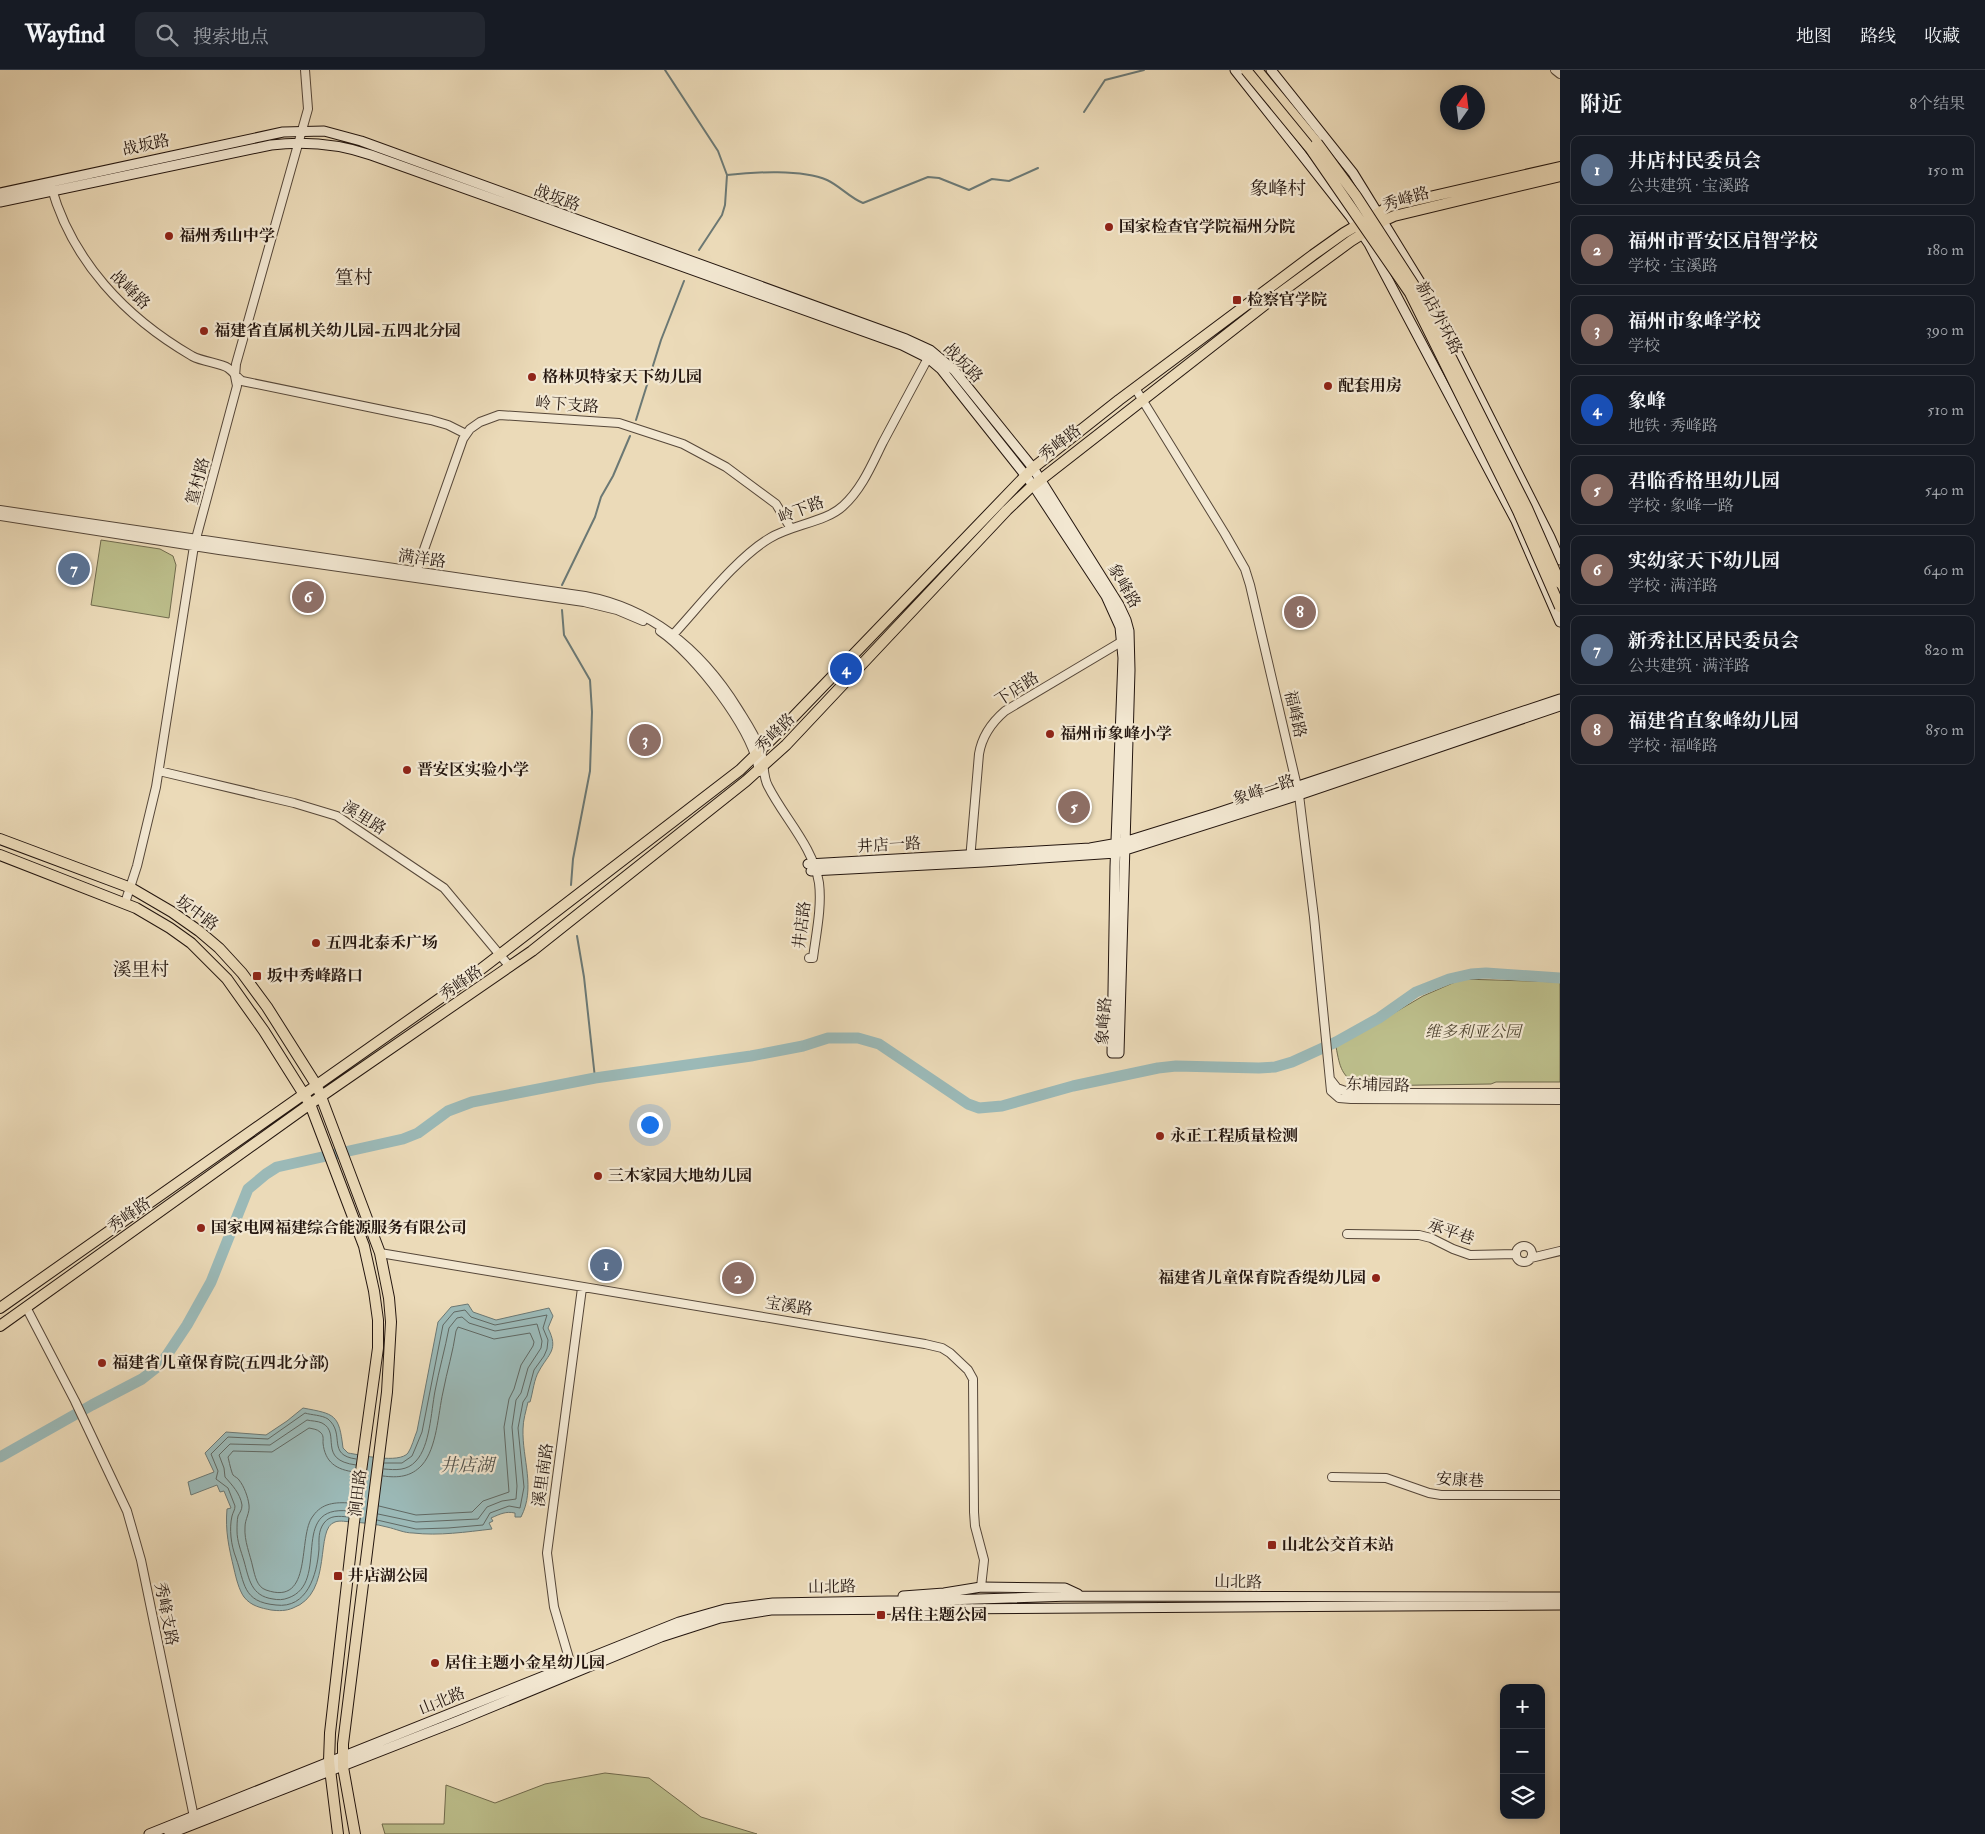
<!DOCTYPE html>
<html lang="zh">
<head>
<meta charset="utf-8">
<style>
  body { margin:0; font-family:"IM FELL Double Pica","Noto Serif SC",serif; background:#242831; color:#f1f3f6 }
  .controls { position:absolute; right:15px; bottom:15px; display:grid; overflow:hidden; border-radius:10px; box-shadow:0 2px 8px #0003 }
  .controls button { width:45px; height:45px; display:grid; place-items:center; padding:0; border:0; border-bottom:1px solid #363941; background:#171b24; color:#f1f3f6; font:25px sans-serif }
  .compass { position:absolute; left:1440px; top:15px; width:45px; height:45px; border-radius:50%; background:#171b24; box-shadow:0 2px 8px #0003; rotate:14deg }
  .you { position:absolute; left:649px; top:1054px; width:18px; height:18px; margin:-12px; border:4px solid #fff; border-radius:50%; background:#1a73e8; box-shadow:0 0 0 8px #1a73e833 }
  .badge { display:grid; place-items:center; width:32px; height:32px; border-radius:50%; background:#c59692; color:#fff; font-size:16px; font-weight:700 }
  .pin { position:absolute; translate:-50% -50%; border:2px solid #fff; box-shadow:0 1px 5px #0006 }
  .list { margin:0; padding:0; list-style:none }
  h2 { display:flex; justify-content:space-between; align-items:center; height:65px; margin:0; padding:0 20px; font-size:21px }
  h2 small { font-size:16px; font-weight:400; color:#9ea1a6 }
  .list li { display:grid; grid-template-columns:32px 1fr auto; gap:15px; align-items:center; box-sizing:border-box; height:70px; margin:0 10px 10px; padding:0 10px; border:1px solid #363941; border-radius:10px }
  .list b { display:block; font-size:19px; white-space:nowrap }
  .list p { margin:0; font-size:16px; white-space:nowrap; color:#9ea1a6 }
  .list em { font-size:16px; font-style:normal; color:#9ea1a6 }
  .icon { flex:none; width:28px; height:28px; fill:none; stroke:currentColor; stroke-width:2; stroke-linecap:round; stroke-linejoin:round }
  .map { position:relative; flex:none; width:1560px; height:1764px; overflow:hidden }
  header { display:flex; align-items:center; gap:30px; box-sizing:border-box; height:70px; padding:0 25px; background:#171b24; border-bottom:1px solid #363941 }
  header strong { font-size:24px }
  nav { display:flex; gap:28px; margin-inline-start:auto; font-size:18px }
  .search { width:350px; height:45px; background:#242831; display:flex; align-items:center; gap:12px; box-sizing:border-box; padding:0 18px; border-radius:10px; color:#9ea1a6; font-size:19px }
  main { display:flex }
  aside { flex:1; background:#171b24 }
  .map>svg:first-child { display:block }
  .green { fill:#bcbe8b; stroke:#706a4d }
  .water { fill:#9bb9b7; stroke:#6b7874 }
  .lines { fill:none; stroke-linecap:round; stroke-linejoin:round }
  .shore { stroke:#606863; stroke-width:1 }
  .stream { stroke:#6b7874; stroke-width:2 }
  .river { stroke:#9bb9b7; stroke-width:11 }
  .tertiary-casing { stroke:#564739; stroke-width:10 }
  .secondary-casing { stroke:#24160f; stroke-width:11 }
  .primary-casing { stroke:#24160f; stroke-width:12 }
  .trunk-casing { stroke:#24160f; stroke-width:12 }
  .tertiary { stroke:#f2e7d1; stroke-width:8 }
  .secondary { stroke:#f2e7d1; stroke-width:9 }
  .primary { stroke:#ebdab8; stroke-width:10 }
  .trunk { stroke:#ebdab8; stroke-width:10 }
  .trunk-bridge-casing { stroke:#24160f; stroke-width:12; stroke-linecap:butt }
  .trunk-bridge { stroke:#ebdab8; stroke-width:10 }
  .poi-dot { fill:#8f2418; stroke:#f2e7d1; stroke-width:2 }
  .labels { text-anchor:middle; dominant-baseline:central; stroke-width:4.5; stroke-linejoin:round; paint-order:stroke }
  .street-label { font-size:16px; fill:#24160f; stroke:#f2e7d1 }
  .poi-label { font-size:16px; font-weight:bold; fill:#24160f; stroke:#f2e7d1; text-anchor:start }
  .park-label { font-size:16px; font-style:italic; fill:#524834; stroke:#f2e7d1 }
  .water-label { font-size:18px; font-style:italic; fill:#4e4f4a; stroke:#f2e7d1 }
  .quarter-label { font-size:19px; fill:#24160f; stroke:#f2e7d1 }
</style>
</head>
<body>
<header>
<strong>Wayfind</strong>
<div class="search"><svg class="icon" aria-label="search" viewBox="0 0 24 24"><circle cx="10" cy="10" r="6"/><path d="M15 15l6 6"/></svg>搜索地点</div>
<nav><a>地图</a><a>路线</a><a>收藏</a></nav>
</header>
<main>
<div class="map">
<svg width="1560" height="1764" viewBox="0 0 1560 1764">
  <rect width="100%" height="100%" fill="#ebdab8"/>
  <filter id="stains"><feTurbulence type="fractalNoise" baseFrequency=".004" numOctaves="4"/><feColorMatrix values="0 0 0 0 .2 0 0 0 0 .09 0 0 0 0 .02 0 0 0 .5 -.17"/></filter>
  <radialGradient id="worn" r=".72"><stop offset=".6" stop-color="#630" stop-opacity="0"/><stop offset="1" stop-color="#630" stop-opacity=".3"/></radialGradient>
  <!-- green -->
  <path class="green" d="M 101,470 L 160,479 L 173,486 L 176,495 L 169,548 L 91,535 Z
    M 1462,909 L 1560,912 L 1560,1012 L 1496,1012 L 1491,1014 L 1361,1016 C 1341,1007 1340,997 1336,977 L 1423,926 Z
    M 605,1703 L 649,1708 L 701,1747 L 757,1764 L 385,1764 L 382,1754 L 444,1754 L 446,1715 L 495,1733 L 545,1714 Z"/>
  <!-- water -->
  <path class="water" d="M 468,1234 L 473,1242 L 496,1250 L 549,1238 L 553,1246 L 548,1258 C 559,1280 549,1283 539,1301 C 534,1309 533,1322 530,1332 L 528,1332 C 526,1341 523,1350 523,1359 C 522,1389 536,1418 521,1447 L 515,1447 L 515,1443 C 506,1441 500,1444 491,1448 L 493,1451 L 489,1453 L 492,1459 C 466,1462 439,1466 413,1463 C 404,1463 396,1459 387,1457 C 376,1454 365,1453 353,1452 C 347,1452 340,1450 335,1452 C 314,1458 334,1523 293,1538 C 286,1541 279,1541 271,1540 C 261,1538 251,1536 244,1527 C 239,1520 236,1508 234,1499 C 229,1478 225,1461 227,1439 L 231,1438 L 224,1421 L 220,1422 L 217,1415 L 191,1425 L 188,1412 L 214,1402 L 205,1383 L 226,1362 L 266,1365 L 287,1351 L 303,1338 C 335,1344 339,1344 343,1378 L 348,1383 C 361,1385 399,1394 408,1383 C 412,1377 414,1368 417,1361 L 438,1252 L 451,1237 Z"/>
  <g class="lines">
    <!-- shore -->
    <path class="shore" d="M 350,1433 C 335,1432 322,1433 313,1446 C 297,1466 314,1537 266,1520 C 257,1517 255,1506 253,1498 C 250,1484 244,1471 245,1457 C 245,1449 250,1443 249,1435 C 248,1427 244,1416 239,1410 C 238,1408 235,1407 233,1405 C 231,1401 229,1391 228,1387 L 233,1381 L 272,1382 L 309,1358 C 313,1359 317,1359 320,1362 C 324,1365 323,1369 323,1373 C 325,1392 336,1400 355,1402
      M 379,1436 L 416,1445 L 472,1442 L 483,1431 L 509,1422 L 504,1357 L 509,1329 L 514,1319 L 521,1295 L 533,1276 L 534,1272 L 530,1263 L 494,1269 L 458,1257 L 456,1261 C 453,1282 447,1301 443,1322 C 438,1344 437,1378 422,1395 C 411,1407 398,1408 383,1406
      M 349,1441 C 287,1434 332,1513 288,1528 C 283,1530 278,1530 273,1529 C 251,1526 249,1509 244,1491 C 241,1481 237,1471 237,1461 C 237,1456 237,1450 238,1446 C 240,1442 242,1440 242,1435 C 240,1423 232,1415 225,1407 L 224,1398 L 219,1385 L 230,1374 L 270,1375 L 307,1350 C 311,1351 318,1351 322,1353 C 342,1363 316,1390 356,1395
      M 378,1444 L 416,1452 L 478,1449 L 487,1437 L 502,1431 L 516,1429 L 517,1416 L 512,1357 L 516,1330 L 521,1323 L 528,1298 L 541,1278 L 542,1271 L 537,1254 L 495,1261 L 469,1253 L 462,1247 L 457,1248 L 449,1258 C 445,1279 439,1300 435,1321 C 431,1342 430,1376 416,1391 C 407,1401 396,1400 384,1399
      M 348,1447 C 339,1446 330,1445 324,1453 C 318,1461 319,1470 319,1479 C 317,1505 307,1539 276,1535 C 242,1532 245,1513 236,1488 C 231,1475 229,1459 232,1446 C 233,1442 235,1440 235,1436 L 228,1418 L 216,1409 L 218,1401 L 211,1384 L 228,1367 L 268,1369 L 305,1343 C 311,1345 322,1345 328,1349 C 346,1364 326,1385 356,1389
      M 377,1450 L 416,1459 L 448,1458 L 483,1455 L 490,1443 L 509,1436 L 520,1438 L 524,1417 L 518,1358 L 523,1332 L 527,1326 L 534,1300 L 544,1286 L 547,1279 L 548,1270 L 543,1258 L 547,1245 L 495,1255 L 471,1247 L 465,1240 L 454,1242 L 443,1255 L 422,1362 L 415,1379 L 412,1386 L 402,1393 L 384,1393"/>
    <!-- stream -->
    <path class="stream" d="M 665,0 L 718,81 L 727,105 L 725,135 L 722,145 L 699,180
      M 1084,42 L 1105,10 L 1144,0
      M 727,105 C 754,102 802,99 827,110 C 840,116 850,128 863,133 L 928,107 L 939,108 L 969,120 L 992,109 L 1009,111 L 1038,98
      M 636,350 L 661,270 L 684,211
      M 562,515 L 595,447 L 601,427 L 613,406 L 630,366
      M 562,540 L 564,565 L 590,610 L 592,642 L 590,701 L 573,789 L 571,815
      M 577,866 L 584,907 L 595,1008"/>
    <!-- river -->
    <path class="river" d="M 0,1387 L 92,1335 L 142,1309 L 161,1294 L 187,1255 L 211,1212 L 248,1119 L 266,1104 L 277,1097 L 403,1069 L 418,1063 L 448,1041 L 472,1032 L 595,1008 L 751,986 L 803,976 L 828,968 L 858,968 L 879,974 L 968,1034 L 979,1038 L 1002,1036 L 1073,1016 L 1158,998 L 1176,996 L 1259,998 L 1275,997 L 1292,992 L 1336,972 L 1379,948 L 1416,922 L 1449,909 L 1471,904 L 1486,903 L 1560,908"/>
    <!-- tertiary casing -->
    <g class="tertiary-casing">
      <path id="tertiary" d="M 1555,0 L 1560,4
        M 51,116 C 72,191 125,247 192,286 C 203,292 221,293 228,298 C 234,302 236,307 242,311 L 431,350 L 448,355 L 466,364
        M 1135,318 L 1225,464 L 1245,499 L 1250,515 L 1299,725 L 1314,847 L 1331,1021 L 1339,1028 L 1351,1029 L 1560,1030
        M 0,440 L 585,526 C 654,539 702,581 738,639 C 746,652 755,665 760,679 C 765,691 762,705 768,716 C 784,748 813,776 819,813 C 822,837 816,864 813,888 L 809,888
        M 0,446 L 219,480 L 584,532 L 617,540 L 643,551
        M 415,505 L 463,369 L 470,359 L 480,352 L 499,345 L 619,353 L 683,374 L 726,397 L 776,434 L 790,457
        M 660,561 C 694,584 754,660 759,702
        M 671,567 C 699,537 736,488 770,468 C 791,455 826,452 843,436 C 862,419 872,394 883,372 C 898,344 913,316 928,288
        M 159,701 L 294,733 L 337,746 L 444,818 L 510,897
        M 970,790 L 979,684 C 982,666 991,653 1005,641 L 1126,569
        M 125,833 L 137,796 L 156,717 L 194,476 L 237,316 L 235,306 L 236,294 L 308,39 L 305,0
        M 1330,1009 L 1337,1018 L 1351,1023 L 1560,1023
        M 1347,1164 L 1419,1165 L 1431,1168 L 1453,1179 L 1470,1185 L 1516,1184
        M1516 1184a8 8 0 1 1 16 0a8 8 0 1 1-16 0Z
        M 380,1183 L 925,1274 L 942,1278 L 950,1283 L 968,1300 L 973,1309 L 974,1442 L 975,1456 L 984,1490 L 981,1517
        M 1531,1188 L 1560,1181
        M 26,1237 L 75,1331 L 127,1441 L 141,1490 L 195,1752
        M 1332,1407 L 1386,1408 L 1429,1423 L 1441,1425 L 1560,1425
        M 571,1595 L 554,1537 L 547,1483 L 582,1218"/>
    </g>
    <!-- secondary casing -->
    <g class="secondary-casing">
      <path id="secondary" d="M 1235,0 L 1350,146 L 1369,174 L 1516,451 L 1560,552
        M 1271,0 L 1353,103 L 1428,225 L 1550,467 L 1560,490
        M 0,123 L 283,62 L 324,61 L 361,71 L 906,269 L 930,280 L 954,300 L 1033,398 L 1119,535 L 1126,550 L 1129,561 L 1130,600 L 1119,983 L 1112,983 L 1115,797 L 1123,588 L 1120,557 L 1106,526 L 1033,415 L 941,299 L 928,288 L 902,275 L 371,85 C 339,74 305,71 271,75 L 0,132
        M 808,794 L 1090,778 L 1124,772 L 1214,744 L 1560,629
        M 811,801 L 984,792 L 1116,783 L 1299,725 L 1560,636
        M 903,1526 L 944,1523 L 981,1517 L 1065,1518 L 1078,1524
        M 149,1764 L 679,1552 L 725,1539 L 773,1533 L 946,1530 L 1071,1526 L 1560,1527
        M 169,1764 L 460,1650 L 661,1567 L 720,1548 L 771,1540 L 1560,1535"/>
    </g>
    <!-- primary casing -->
    <g class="primary-casing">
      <path id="primary" d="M 0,769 L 131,818 L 172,842 L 199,861 L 219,878 L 242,903 L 267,937 L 317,1016 L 380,1183 L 389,1228 L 391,1252 L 387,1322 L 343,1674 L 343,1697 L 355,1764
        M 0,785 L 136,838 L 170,858 L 191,873 L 227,909 L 264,961 L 310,1034 L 364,1176 L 374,1221 L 378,1250 L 378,1278 L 354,1452 L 330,1663 L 329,1691 L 338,1764
        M 0,1238 L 476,903 L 740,700 L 776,665 L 1033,398 L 1119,330 L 1313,185 L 1344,163 L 1390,136 L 1560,97
        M 0,1256 L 310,1034 L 532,881 L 746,711 L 786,675 L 1007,440 L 1030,418 L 1276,226 L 1351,171 L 1383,151 L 1394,146 L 1560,106"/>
    </g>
    <!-- trunk casing -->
    <g class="trunk-casing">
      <path id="trunk" d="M 1257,0 L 1317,73"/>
    </g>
    <!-- tertiary -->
    <use href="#tertiary" class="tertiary"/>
    <!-- secondary -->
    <use href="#secondary" class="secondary"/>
    <!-- primary -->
    <use href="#primary" class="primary"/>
    <!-- trunk -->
    <use href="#trunk" class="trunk"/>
    <!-- trunk-bridge casing -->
    <g class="trunk-bridge-casing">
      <path id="trunk-bridge" d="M 1246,0 L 1310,78 L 1410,223 L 1518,441 L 1560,537
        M 1317,73 L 1356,126 L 1417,220 L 1527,438 L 1560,513"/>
    </g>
    <!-- trunk-bridge -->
    <use href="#trunk-bridge" class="trunk-bridge"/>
  </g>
  <!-- markers -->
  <g class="poi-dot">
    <circle cx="1109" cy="157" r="5"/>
    <circle cx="169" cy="166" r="5"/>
    <rect x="1232" y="225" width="10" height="10" rx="2.5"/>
    <circle cx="204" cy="261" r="5"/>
    <circle cx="532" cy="307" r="5"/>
    <circle cx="1328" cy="316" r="5"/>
    <circle cx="1050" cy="664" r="5"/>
    <circle cx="407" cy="700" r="5"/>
    <circle cx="316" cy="873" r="5"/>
    <rect x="252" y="901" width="10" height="10" rx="2.5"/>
    <circle cx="1160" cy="1066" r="5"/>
    <circle cx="598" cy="1106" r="5"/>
    <circle cx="201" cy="1158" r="5"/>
    <circle cx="1376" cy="1208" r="5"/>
    <circle cx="102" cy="1293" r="5"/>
    <rect x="1267" y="1470" width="10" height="10" rx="2.5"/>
    <rect x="333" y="1501" width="10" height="10" rx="2.5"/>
    <rect x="876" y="1540" width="10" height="10" rx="2.5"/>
    <circle cx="435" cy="1593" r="5"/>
  </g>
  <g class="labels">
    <!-- street labels -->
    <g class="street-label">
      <text transform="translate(146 75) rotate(-12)">战坂路</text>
      <text transform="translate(557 128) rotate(20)">战坂路</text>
      <text transform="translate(1406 129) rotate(-16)">秀峰路</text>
      <text transform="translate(130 220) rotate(44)">战峰路</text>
      <text transform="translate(1439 248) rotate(62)">新店外环路</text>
      <text transform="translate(963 293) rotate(45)">战坂路</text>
      <text transform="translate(567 335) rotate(4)">岭下支路</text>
      <text transform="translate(1060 373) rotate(-38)">秀峰路</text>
      <text transform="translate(198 411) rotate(-75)">篁村路</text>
      <text transform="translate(801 440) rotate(-21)">岭下路</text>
      <text transform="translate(422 489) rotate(8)">满洋路</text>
      <text transform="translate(1124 516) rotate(60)">象峰路</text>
      <text transform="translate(1017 619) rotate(-33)">下店路</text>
      <text transform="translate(1295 644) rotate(77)">福峰路</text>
      <text transform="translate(775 663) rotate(-45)">秀峰路</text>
      <text transform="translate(1264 720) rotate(-18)">象峰一路</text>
      <text transform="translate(364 748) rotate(32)">溪里路</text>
      <text transform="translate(889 775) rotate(-3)">井店一路</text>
      <text transform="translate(197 843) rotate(36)">坂中路</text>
      <text transform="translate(802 855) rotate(-83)">井店路</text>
      <text transform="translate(461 913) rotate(-35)">秀峰路</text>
      <text transform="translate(1104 951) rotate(-86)">象峰路</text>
      <text transform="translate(1378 1015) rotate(2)">东埔园路</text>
      <text transform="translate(129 1145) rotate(-35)">秀峰路</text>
      <text transform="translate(1451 1162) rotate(19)">承平巷</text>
      <text transform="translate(789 1236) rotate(9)">宝溪路</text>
      <text transform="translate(543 1405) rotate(-82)">溪里南路</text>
      <text transform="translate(1460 1410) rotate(3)">安康巷</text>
      <text transform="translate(358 1423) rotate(-83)">涧田路</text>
      <text transform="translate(1238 1512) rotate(1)">山北路</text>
      <text transform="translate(832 1517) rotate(-1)">山北路</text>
      <text transform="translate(166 1544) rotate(79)">秀峰支路</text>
      <text transform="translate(442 1631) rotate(-22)">山北路</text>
    </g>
    <!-- poi labels -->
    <g class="poi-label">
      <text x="1119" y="157">国家检查官学院福州分院</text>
      <text x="179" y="166">福州秀山中学</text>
      <text x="1247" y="230">检察官学院</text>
      <text x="214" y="261">福建省直属机关幼儿园-五四北分园</text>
      <text x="542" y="307">格林贝特家天下幼儿园</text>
      <text x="1338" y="316">配套用房</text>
      <text x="1060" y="664">福州市象峰小学</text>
      <text x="417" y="700">晋安区实验小学</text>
      <text x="326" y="873">五四北泰禾广场</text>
      <text x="267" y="906">坂中秀峰路口</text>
      <text x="1170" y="1066">永正工程质量检测</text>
      <text x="608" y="1106">三木家园大地幼儿园</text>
      <text x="211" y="1158">国家电网福建综合能源服务有限公司</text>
      <text x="1366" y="1208" text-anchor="end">福建省儿童保育院香缇幼儿园</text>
      <text x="112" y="1293">福建省儿童保育院(五四北分部)</text>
      <text x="1282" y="1475">山北公交首末站</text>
      <text x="348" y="1506">井店湖公园</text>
      <text x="891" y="1545">居住主题公园</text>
      <text x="445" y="1593">居住主题小金星幼儿园</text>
    </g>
    <!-- park labels -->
    <g class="park-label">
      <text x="1473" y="962">维多利亚公园</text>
    </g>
    <!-- water labels -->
    <g class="water-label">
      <text x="467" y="1395">井店湖</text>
    </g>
    <!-- quarter labels -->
    <g class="quarter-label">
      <text x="1278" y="119">象峰村</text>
      <text x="354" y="208">篁村</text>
      <text x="141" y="900">溪里村</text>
    </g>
  </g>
  <rect width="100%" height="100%" filter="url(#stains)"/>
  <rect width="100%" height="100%" fill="url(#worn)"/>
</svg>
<div class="controls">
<button>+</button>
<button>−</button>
<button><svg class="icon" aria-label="layers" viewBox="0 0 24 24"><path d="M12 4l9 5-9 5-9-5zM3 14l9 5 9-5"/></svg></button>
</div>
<svg class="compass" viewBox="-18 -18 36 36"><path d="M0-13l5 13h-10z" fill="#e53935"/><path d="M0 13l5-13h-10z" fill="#9ea1a6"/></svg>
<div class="you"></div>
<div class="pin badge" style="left:606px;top:1195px;background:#5c6f8a">1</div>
<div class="pin badge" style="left:738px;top:1208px;background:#8d6e63">2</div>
<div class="pin badge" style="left:645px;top:670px;background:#8d6e63">3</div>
<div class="pin badge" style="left:846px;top:599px;background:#1a4fb4">4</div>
<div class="pin badge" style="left:1074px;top:737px;background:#8d6e63">5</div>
<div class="pin badge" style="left:308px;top:527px;background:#8d6e63">6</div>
<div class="pin badge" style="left:74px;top:499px;background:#5c6f8a">7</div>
<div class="pin badge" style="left:1300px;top:542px;background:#8d6e63">8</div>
</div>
<aside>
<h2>附近<small>8个结果</small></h2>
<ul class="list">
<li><span class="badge" style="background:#5c6f8a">1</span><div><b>井店村民委员会</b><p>公共建筑 · 宝溪路</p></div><em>150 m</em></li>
<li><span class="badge" style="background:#8d6e63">2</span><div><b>福州市晋安区启智学校</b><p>学校 · 宝溪路</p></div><em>180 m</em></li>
<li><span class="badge" style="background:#8d6e63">3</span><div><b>福州市象峰学校</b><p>学校</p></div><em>390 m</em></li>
<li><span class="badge" style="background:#1a4fb4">4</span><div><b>象峰</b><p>地铁 · 秀峰路</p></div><em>510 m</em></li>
<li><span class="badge" style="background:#8d6e63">5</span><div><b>君临香格里幼儿园</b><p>学校 · 象峰一路</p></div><em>540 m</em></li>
<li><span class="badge" style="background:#8d6e63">6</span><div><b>实幼家天下幼儿园</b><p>学校 · 满洋路</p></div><em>640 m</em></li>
<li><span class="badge" style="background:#5c6f8a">7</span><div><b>新秀社区居民委员会</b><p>公共建筑 · 满洋路</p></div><em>820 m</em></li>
<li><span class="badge" style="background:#8d6e63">8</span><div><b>福建省直象峰幼儿园</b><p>学校 · 福峰路</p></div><em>850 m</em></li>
</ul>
</aside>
</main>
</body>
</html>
